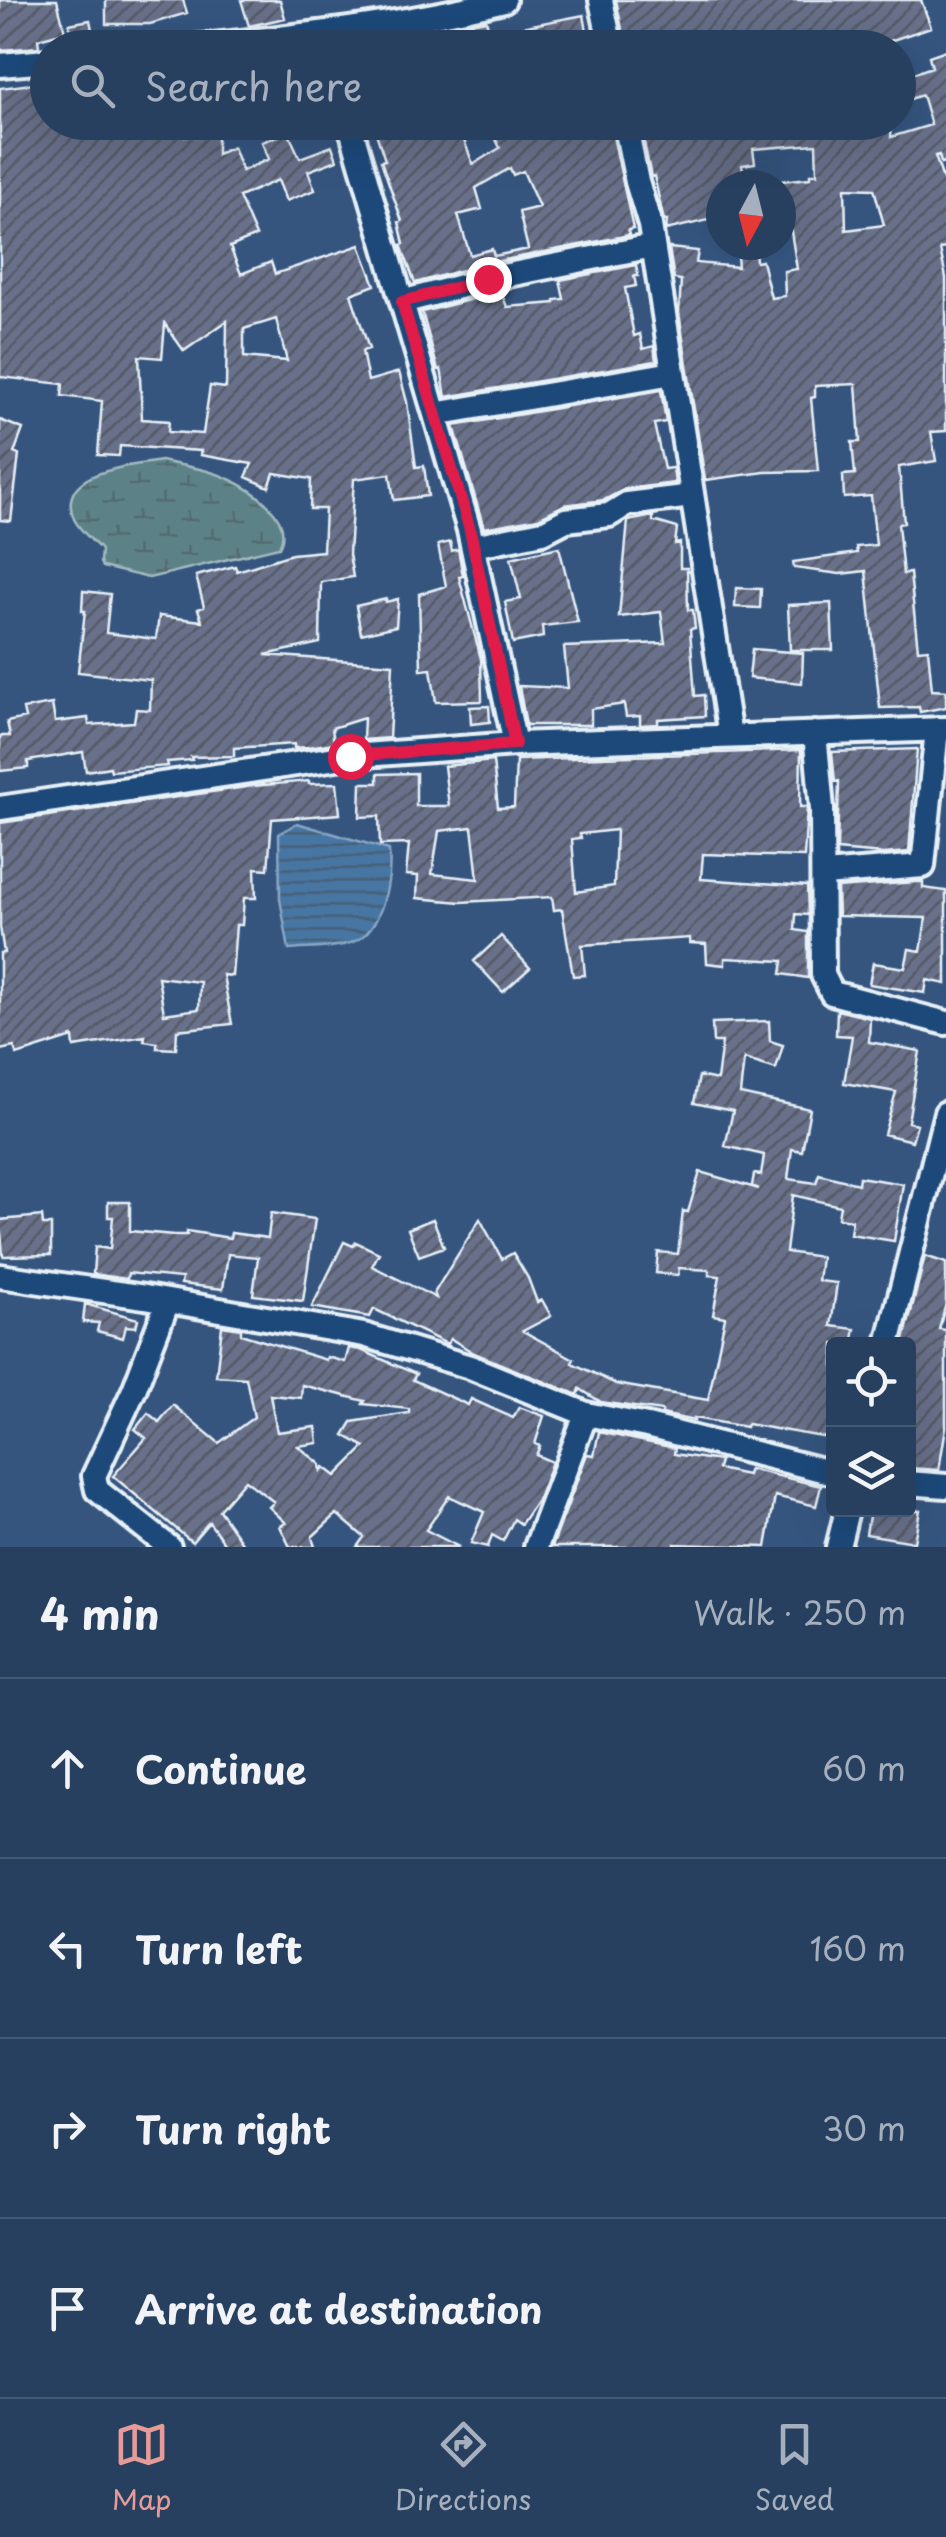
<!DOCTYPE html>
<html lang="en">
<head>
<meta charset="utf-8">
<style>
  body { margin:0; font-family:"Playpen Sans",sans-serif; background:#344b68; color:#f1f3f6 }
  .controls { position:absolute; right:30px; bottom:30px; display:grid; overflow:hidden; border-radius:10px; box-shadow:0 10px 40px #0002 }
  .controls button { width:90px; height:90px; display:grid; place-items:center; padding:0; border:0; border-bottom:2px solid #445974; background:#28405f; color:#f1f3f6; font:50px sans-serif }
  .compass { position:absolute; left:706px; top:170px; width:90px; height:90px; border-radius:50%; background:#28405f; box-shadow:0 10px 40px #0002; rotate:187deg }
  .stop { position:absolute; width:30px; height:30px; margin:-22px; border:8px solid #e11d48; border-radius:50%; background:#fff }
  .stop.end { background:#e11d48; border-color:#fff; box-shadow:0 2px 10px #0008 }
  .list { margin:0; padding:0; list-style:none }
  h2 { display:flex; justify-content:space-between; align-items:center; height:130px; margin:0; padding:0 40px; font-size:42px }
  h2 small { font-size:32px; font-weight:400; color:#a5afbd }
  .list li { display:grid; grid-template-columns:65px 1fr auto; gap:30px; align-items:center; box-sizing:border-box; height:180px; padding:0 40px; border-top:2px solid #445974 }
  .list b { display:block; font-size:38px; white-space:nowrap }
  .list em { font-size:32px; font-style:normal; color:#a5afbd }
  .icon { flex:none; width:55px; height:55px; fill:none; stroke:currentColor; stroke-width:2; stroke-linecap:round; stroke-linejoin:round }
  .map { position:relative; flex:none; width:946px; height:1547px; overflow:hidden }
  .search { position:absolute; background:#28405f; box-shadow:0 10px 40px #0002; left:30px; right:30px; top:30px; height:110px; display:flex; align-items:center; gap:25px; box-sizing:border-box; padding:0 35px; border-radius:55px; color:#a5afbd; font-size:38px }
  .sheet { height:850px; background:#28405f }
  nav { display:flex; justify-content:space-around; align-items:center; box-sizing:border-box; height:140px; border-top:2px solid #445974; background:#28405f; font-size:28px; color:#a5afbd }
  nav a { display:grid; justify-items:center; gap:5px }
  nav .on { color:#e69b98 }
  .map>svg:first-child { display:block }
  .wetland { fill:url(#wetland-marsh); stroke:#a2bac0; stroke-width:2.5 }
  .water { fill:url(#water-rules); stroke:#87a7c5; stroke-width:2.5 }
  .building { fill:url(#building-hatch); stroke:#e8f1f8; stroke-width:2.5; fill-rule:evenodd }
  .lines { fill:none; stroke-linecap:round; stroke-linejoin:round }
  .minor-casing { stroke:#e8f1f8; stroke-width:30 }
  .minor { stroke:#1f4a7a; stroke-width:22 }
  .route { stroke:#e11d48; stroke-width:12 }
</style>
</head>
<body>
<div class="map">
<svg width="946" height="1547" viewBox="0 0 946 1547">
  <defs>
    <pattern id="wetland-marsh" width="20" height="14" patternUnits="userSpaceOnUse" patternTransform="scale(2.5)"><rect width="20" height="14" fill="#5c8288"/><path d="M1 5h8M5 5V1M11 12h8M15 12V8" fill="none" stroke="#536b6f"/></pattern>
    <pattern id="water-rules" width="6" height="5" patternUnits="userSpaceOnUse" patternTransform="scale(2.5)"><rect width="6" height="5" fill="#4776a3"/><path d="M0 2.5h6" fill="none" stroke="#465f76"/></pattern>
    <pattern id="building-hatch" width="6" height="6" patternUnits="userSpaceOnUse" patternTransform="scale(2.5)"><rect width="6" height="6" fill="#676f8a"/><path d="M-1 1l2-2M0 6l6-6M5 7l2-2" fill="none" stroke="#555a67"/></pattern>
  </defs>
  <rect width="100%" height="100%" fill="#35557f"/>
  <filter id="ink" filterUnits="userSpaceOnUse"><feTurbulence type="fractalNoise" baseFrequency=".01" numOctaves="2"/><feDisplacementMap in="SourceGraphic" scale="20" xChannelSelector="R" yChannelSelector="G"/><feConvolveMatrix kernelMatrix="1 2 1 2 8 2 1 2 1" color-interpolation-filters="sRGB"/></filter>
  <g filter="url(#ink)">
    <!-- wetland -->
    <path class="wetland" d="M 161,461 C 183,466 209,469 229,479 C 252,489 295,518 279,547 L 149,578 L 102,567 L 100,562 L 101,550 C 93,541 79,530 74,519 C 54,470 131,466 161,461 Z"/>
    <!-- water -->
    <path class="water" d="M 297,823 L 389,850 C 392,878 383,930 353,942 C 334,949 309,948 289,950 L 280,899 L 279,834 Z"/>
    <!-- building -->
    <path class="building" d="M 0,0 L 57,0 L 65,32 L 38,39 L 39,47 L 0,50 Z
      M 106,0 L 183,0 L 187,13 L 150,24 L 106,24 Z
      M 241,0 L 280,0 L 285,18 L 249,26 Z
      M 616,0 L 921,0 L 931,27 L 869,48 L 790,43 L 790,46 L 731,39 L 733,48 L 677,48 L 676,40 L 652,48 L 626,48 Z
      M 584,15 L 590,48 L 557,48 L 556,42 L 528,48 L 379,48 L 378,40 L 486,20 L 490,33 Z
      M 90,20 L 95,44 L 74,48 L 69,24 Z
      M 946,50 L 946,162 L 941,163 L 939,155 L 935,156 L 946,188 L 946,248 L 940,249 L 946,278 L 946,431 L 931,432 L 936,461 L 899,467 L 904,523 L 898,524 L 903,574 L 910,573 L 918,650 L 928,649 L 932,690 L 946,691 L 946,707 L 920,712 L 919,707 L 880,708 L 866,571 L 840,574 L 794,568 L 793,562 L 857,553 L 856,547 L 876,545 L 871,496 L 844,498 L 843,475 L 855,474 L 852,442 L 860,442 L 856,384 L 815,386 L 815,397 L 811,398 L 818,471 L 765,472 L 705,480 L 679,313 L 681,280 L 674,279 L 669,248 L 698,251 L 696,263 L 738,267 L 736,245 L 755,245 L 756,262 L 762,261 L 771,298 L 785,296 L 784,271 L 797,269 L 790,225 L 781,226 L 781,181 L 810,178 L 810,174 L 817,174 L 816,144 L 753,149 L 755,163 L 742,165 L 746,185 L 721,185 L 721,217 L 666,230 L 667,220 L 664,221 L 654,176 L 651,177 L 640,122 L 892,122 L 891,137 L 931,125 L 922,95 L 898,103 L 898,79 L 932,67 L 929,56 ZM 845,188 L 874,189 L 884,225 L 846,230 Z
      M 48,82 L 48,122 L 185,122 L 184,136 L 217,136 L 217,154 L 233,147 L 242,171 L 269,159 L 262,142 L 288,132 L 300,158 L 332,146 L 337,160 L 308,171 L 315,190 L 286,201 L 278,180 L 239,197 L 256,236 L 230,247 L 241,274 L 271,262 L 275,274 L 360,245 L 375,285 L 351,294 L 369,349 L 362,351 L 368,381 L 399,372 L 407,402 L 416,467 L 424,466 L 428,496 L 394,500 L 390,474 L 354,479 L 349,554 L 353,577 L 321,582 L 320,643 L 265,655 L 393,664 L 389,738 L 363,740 L 364,718 L 332,728 L 334,743 L 308,747 L 294,748 L 294,744 L 234,748 L 234,756 L 191,757 L 192,760 L 167,762 L 168,766 L 111,771 L 110,767 L 86,771 L 83,752 L 28,761 L 28,768 L 0,771 L 0,736 L 10,736 L 7,722 L 25,718 L 23,709 L 52,704 L 55,722 L 88,718 L 89,725 L 134,722 L 136,709 L 150,710 L 151,680 L 78,672 L 85,611 L 82,611 L 83,591 L 110,594 L 106,633 L 156,639 L 159,616 L 202,621 L 198,609 L 204,607 L 196,576 L 235,566 L 237,571 L 292,554 L 323,551 L 325,509 L 310,509 L 311,479 L 274,473 L 269,487 L 246,477 L 252,464 L 200,455 L 201,451 L 120,446 L 119,456 L 98,455 L 102,401 L 62,396 L 63,384 L 0,377 L 0,88 ZM 276,319 L 287,361 L 244,357 L 244,329 ZM 227,321 L 226,388 L 210,386 L 203,434 L 168,432 L 169,421 L 142,419 L 139,356 L 162,358 L 165,324 L 184,351 Z
      M 395,122 L 457,122 L 473,164 L 500,148 L 488,122 L 610,122 L 633,229 L 628,230 L 629,235 L 484,264 L 415,283 L 401,245 L 404,244 L 399,222 L 402,221 L 381,161 L 385,160 L 375,130 ZM 510,168 L 513,175 L 523,171 L 539,207 L 519,212 L 528,249 L 494,256 L 492,249 L 470,255 L 458,215 L 482,209 L 476,188 Z
      M 636,265 L 638,276 L 634,276 L 636,286 L 625,288 L 634,336 L 640,334 L 643,349 L 654,346 L 656,361 L 446,397 L 441,369 L 438,370 L 422,312 L 501,292 L 507,307 L 555,303 L 555,300 L 564,299 L 560,280 Z
      M 661,390 L 666,422 L 654,424 L 664,469 L 673,468 L 675,483 L 625,489 L 604,500 L 564,505 L 538,518 L 484,528 L 454,426 Z
      M 0,420 L 23,429 L 14,453 L 19,455 L 11,521 L 0,520 Z
      M 653,516 L 653,521 L 677,528 L 675,544 L 680,543 L 680,568 L 687,568 L 688,610 L 693,610 L 695,628 L 690,629 L 695,696 L 704,695 L 705,716 L 658,719 L 658,724 L 640,725 L 640,716 L 626,717 L 624,704 L 591,709 L 591,725 L 526,725 L 519,686 L 568,688 L 564,647 L 665,643 L 661,612 L 619,617 L 628,521 Z
      M 450,542 L 452,551 L 458,549 L 463,576 L 459,577 L 481,659 L 482,701 L 436,702 L 431,669 L 421,670 L 419,594 L 446,586 L 438,545 Z
      M 559,547 L 578,622 L 542,626 L 543,637 L 513,643 L 505,602 L 521,599 L 511,558 Z
      M 736,588 L 761,589 L 760,608 L 735,607 Z
      M 386,599 L 386,602 L 398,599 L 396,626 L 361,634 L 356,606 Z
      M 831,603 L 833,650 L 790,650 L 788,605 Z
      M 752,649 L 803,653 L 802,683 L 749,678 Z
      M 489,706 L 490,722 L 471,724 L 470,707 Z
      M 917,749 L 909,852 L 883,854 L 837,850 L 839,781 L 835,782 L 832,752 Z
      M 801,750 L 800,807 L 807,807 L 804,857 L 703,854 L 701,879 L 807,886 L 808,915 L 796,914 L 795,930 L 808,932 L 808,978 L 781,974 L 783,961 L 725,958 L 725,965 L 707,963 L 706,944 L 690,943 L 690,938 L 582,945 L 585,975 L 573,976 L 562,909 L 554,910 L 552,897 L 461,902 L 417,898 L 418,876 L 406,875 L 409,844 L 380,845 L 379,816 L 360,817 L 361,783 L 378,783 L 378,774 L 416,773 L 416,806 L 449,806 L 444,766 L 493,761 L 498,808 L 514,807 L 516,760 ZM 472,827 L 478,879 L 432,874 L 439,831 ZM 616,830 L 614,886 L 576,892 L 572,839 L 581,838 L 580,834 Z
      M 309,781 L 309,784 L 337,783 L 340,814 L 272,819 L 268,869 L 255,868 L 256,898 L 244,898 L 242,925 L 236,925 L 232,976 L 223,975 L 232,1024 L 177,1030 L 176,1049 L 157,1048 L 157,1043 L 144,1041 L 145,1036 L 74,1047 L 73,1037 L 17,1055 L 14,1047 L 0,1050 L 0,953 L 4,953 L 0,927 L 0,823 L 253,786 ZM 158,977 L 200,982 L 199,1009 L 164,1014 Z
      M 916,882 L 923,882 L 923,888 L 946,891 L 946,984 L 927,980 L 925,993 L 869,984 L 873,963 L 905,968 L 909,949 L 921,951 L 926,918 L 838,916 L 837,888 Z
      M 501,936 L 530,968 L 503,992 L 474,961 Z
      M 837,1010 L 870,1018 L 869,1042 L 920,1051 L 908,1122 L 917,1124 L 912,1141 L 884,1134 L 896,1092 L 844,1083 L 852,1036 L 836,1035 Z
      M 769,1021 L 770,1041 L 783,1045 L 776,1069 L 744,1059 L 740,1094 L 810,1109 L 802,1151 L 792,1149 L 788,1179 L 816,1183 L 819,1174 L 858,1184 L 859,1177 L 903,1184 L 894,1241 L 850,1234 L 852,1220 L 838,1218 L 840,1206 L 793,1195 L 786,1252 L 821,1257 L 818,1281 L 837,1283 L 831,1326 L 855,1329 L 852,1344 L 834,1344 L 834,1439 L 747,1424 L 746,1427 L 694,1418 L 694,1421 L 662,1414 L 662,1411 L 601,1402 L 580,1389 L 578,1395 L 474,1353 L 451,1339 L 447,1344 L 374,1309 L 370,1317 L 312,1307 L 344,1242 L 353,1246 L 356,1242 L 379,1253 L 372,1266 L 436,1298 L 434,1293 L 480,1219 L 502,1259 L 513,1253 L 528,1278 L 537,1302 L 542,1300 L 551,1316 L 523,1331 L 574,1359 L 572,1363 L 616,1384 L 708,1400 L 725,1317 L 713,1315 L 720,1276 L 709,1275 L 709,1270 L 679,1268 L 678,1275 L 656,1273 L 658,1252 L 678,1254 L 683,1211 L 688,1212 L 700,1172 L 759,1189 L 752,1186 L 754,1174 L 761,1175 L 764,1155 L 725,1146 L 733,1111 L 694,1103 L 699,1076 L 717,1080 L 722,1042 L 713,1042 L 712,1023 Z
      M 108,1202 L 130,1202 L 130,1231 L 174,1235 L 187,1235 L 187,1231 L 230,1238 L 231,1233 L 268,1238 L 271,1213 L 315,1219 L 303,1301 L 253,1295 L 258,1257 L 228,1254 L 223,1289 L 181,1284 L 182,1278 L 128,1273 L 127,1279 L 93,1274 L 95,1247 L 110,1249 L 113,1217 L 108,1217 Z
      M 42,1216 L 43,1225 L 51,1225 L 51,1255 L 3,1256 L 0,1220 Z
      M 433,1219 L 444,1247 L 419,1256 L 408,1229 Z
      M 925,1256 L 946,1263 L 946,1303 L 939,1329 L 946,1330 L 946,1427 L 939,1470 L 908,1468 L 908,1344 L 903,1344 Z
      M 85,1304 L 138,1319 L 136,1327 L 126,1326 L 123,1338 L 97,1331 L 99,1323 L 83,1322 Z
      M 222,1326 L 241,1329 L 241,1334 L 247,1336 L 326,1360 L 327,1357 L 345,1362 L 349,1348 L 361,1350 L 416,1374 L 413,1380 L 468,1405 L 471,1399 L 513,1418 L 519,1407 L 544,1416 L 535,1444 L 540,1446 L 536,1455 L 552,1462 L 538,1499 L 521,1524 L 514,1519 L 503,1541 L 492,1535 L 488,1547 L 471,1543 L 484,1512 L 449,1496 L 426,1530 L 459,1547 L 357,1547 L 364,1537 L 337,1514 L 312,1537 L 315,1547 L 290,1547 L 280,1526 L 286,1523 L 269,1507 L 274,1502 L 245,1480 L 219,1510 L 245,1547 L 227,1547 L 209,1522 L 192,1542 L 113,1476 L 146,1438 L 135,1429 L 148,1413 L 159,1422 L 173,1405 L 219,1443 L 254,1417 L 246,1378 L 216,1376 ZM 302,1385 L 365,1401 L 363,1404 L 409,1409 L 409,1413 L 352,1422 L 344,1435 L 365,1447 L 336,1476 L 324,1467 L 321,1471 L 320,1464 L 298,1446 L 318,1443 L 316,1427 L 277,1432 L 270,1395 L 301,1398 Z
      M 599,1432 L 675,1448 L 674,1454 L 720,1461 L 718,1469 L 747,1475 L 749,1469 L 821,1486 L 816,1506 L 775,1496 L 766,1547 L 675,1544 L 675,1547 L 552,1547 L 587,1454 L 594,1455 Z
      M 870,1510 L 920,1510 L 914,1542 L 866,1534 Z"/>
    <g class="lines">
      <!-- minor casing -->
      <g class="minor-casing">
        <path id="minor" d="M 601,0 L 611,48
          M 184,48 C 292,37 398,26 504,0
          M 0,65 L 48,61
          M 349,122 L 469,530 L 515,744
          M 625,122 L 637,182 L 650,225 L 730,736
          M 402,302 L 488,279 L 653,246
          M 435,414 L 673,373
          M 473,546 L 543,532 L 566,520 L 609,515 L 627,504 L 692,496
          M 815,733 L 822,809 L 823,975 L 832,993 L 946,1023
          M 0,808 L 350,756 L 515,744 L 946,729
          M 824,874 L 923,866 L 937,729
          M 0,1276 L 145,1297 L 364,1335 L 470,1367 L 586,1414 L 647,1426 L 834,1473
          M 168,1301 L 134,1390 L 94,1476 L 97,1490 L 169,1547
          M 888,1344 L 946,1113
          M 908,1483 L 946,1486
          M 536,1547 L 586,1414
          M 838,1547 L 847,1510"/>
      </g>
      <!-- minor -->
      <use href="#minor" class="minor"/>
    </g>
  </g>
  <g class="lines" filter="url(#ink)">
    <!-- route -->
    <path class="route" d="M 350,756 L 515,744 L 470,530 L 402,302 L 488,279"/>
  </g>
</svg>
<div class="controls">
<button><svg class="icon" aria-label="locate" viewBox="0 0 24 24"><circle cx="12" cy="12" r="6"/><path d="M12 2v4M12 18v4M2 12h4M18 12h4"/></svg></button>
<button><svg class="icon" aria-label="layers" viewBox="0 0 24 24"><path d="M12 4l9 5-9 5-9-5zM3 14l9 5 9-5"/></svg></button>
</div>
<svg class="compass" viewBox="-18 -18 36 36"><path d="M0-13l5 13h-10z" fill="#e53935"/><path d="M0 13l5-13h-10z" fill="#a5afbd"/></svg>
<div class="stop" style="left:350px;top:756px"></div>
<div class="stop end" style="left:488px;top:279px"></div>
<div class="search"><svg class="icon" aria-label="search" viewBox="0 0 24 24"><circle cx="10" cy="10" r="6"/><path d="M15 15l6 6"/></svg>Search here</div>
</div>
<section class="sheet">
<h2>4 min<small>Walk · 250 m</small></h2>
<ul class="list">
<li><svg class="icon" aria-label="ahead" viewBox="0 0 24 24"><path d="M12 20V5M6 11l6-6 6 6"/></svg><div><b>Continue</b></div><em>60 m</em></li>
<li><svg class="icon" aria-label="left" viewBox="0 0 24 24"><path d="M17 20v-9H6M10 6l-5 5 5 5"/></svg><div><b>Turn left</b></div><em>160 m</em></li>
<li><svg class="icon" aria-label="right" viewBox="0 0 24 24"><path d="M7 20v-9h11M14 6l5 5-5 5"/></svg><div><b>Turn right</b></div><em>30 m</em></li>
<li><svg class="icon" aria-label="arrive" viewBox="0 0 24 24"><path d="M6 21V4h12l-3 4 3 4H6"/></svg><div><b>Arrive at destination</b></div></li>
</ul>
</section>
<nav>
<a class="on"><svg class="icon" aria-label="map" viewBox="0 0 24 24"><path d="M3 6l6-2 6 2 6-2v14l-6 2-6-2-6 2zM9 4v14M15 6v14"/></svg>Map</a>
<a><svg class="icon" aria-label="directions" viewBox="0 0 24 24"><path d="M12 3l9 9-9 9-9-9zM9 14v-3h6M13 9l2 2-2 2"/></svg>Directions</a>
<a><svg class="icon" aria-label="saved" viewBox="0 0 24 24"><path d="M7 4h10v16l-5-4-5 4z"/></svg>Saved</a>
</nav>
</body>
</html>
